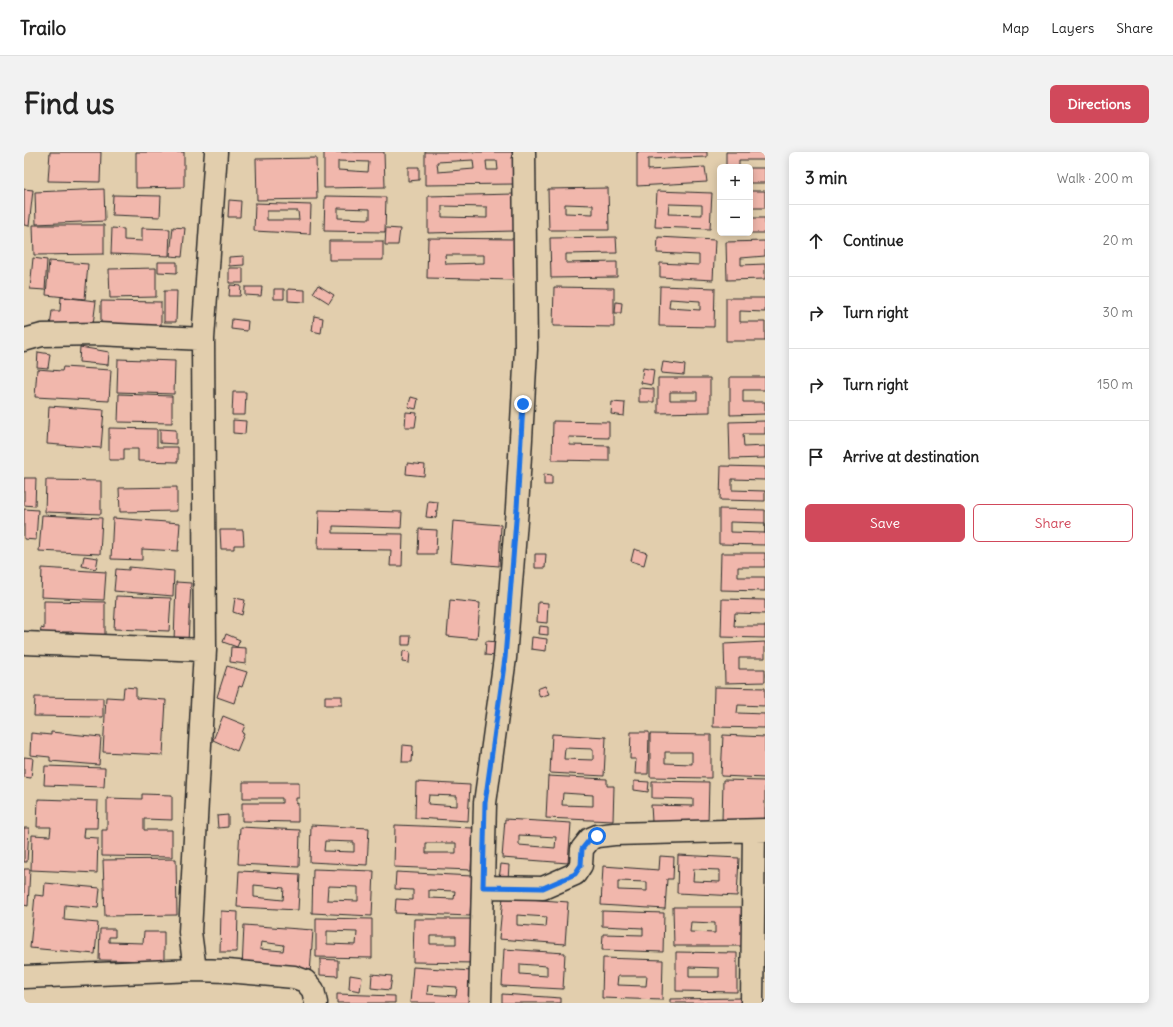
<!DOCTYPE html>
<html lang="en">
<head>
<meta charset="utf-8">
<style>
  body { margin:0; font-family:Delius,sans-serif; background:#f2f2f2; color:#222 }
  .controls { position:absolute; right:12px; top:12px; display:grid; overflow:hidden; border-radius:6px; box-shadow:0 2px 10px #0003 }
  .controls button { width:36px; height:36px; display:grid; place-items:center; padding:0; border:0; border-bottom:1px solid #e0e0e0; background:#fff; color:#222; font:20px sans-serif }
  .stop { position:absolute; width:12px; height:12px; margin:-9px; border:3px solid #1a73e8; border-radius:50%; background:#fff }
  .stop.end { background:#1a73e8; border-color:#fff; box-shadow:0 1px 4px #0008 }
  .list { margin:0; padding:0; list-style:none }
  h2 { display:flex; justify-content:space-between; align-items:center; height:52px; margin:0; padding:0 16px; font-size:17px }
  h2 small { font-size:13px; font-weight:400; color:#767676 }
  .list li { display:grid; grid-template-columns:26px 1fr auto; gap:12px; align-items:center; box-sizing:border-box; height:72px; padding:0 16px; border-top:1px solid #e0e0e0 }
  .list b { display:block; font-size:15px; white-space:nowrap }
  .list em { font-size:13px; font-style:normal; color:#767676 }
  .actions { display:flex; gap:8px; padding:12px 16px }
  .actions a { flex:1; padding:9px 0; border:1px solid #d1495b; border-radius:6px; text-align:center; font-size:14px; color:#d1495b }
  .actions .main { background:#d1495b; color:#fff }
  .icon { flex:none; width:22px; height:22px; fill:none; stroke:currentColor; stroke-width:2; stroke-linecap:round; stroke-linejoin:round }
  .map { position:relative; flex:none; width:741px; height:851px; overflow:hidden; border-radius:6px }
  header { display:flex; align-items:center; gap:24px; box-sizing:border-box; height:56px; padding:0 20px; background:#fff; border-bottom:1px solid #e0e0e0 }
  header strong { font-size:19px }
  nav { display:flex; gap:22px; margin-inline-start:auto; font-size:14px }
  .intro { display:flex; align-items:center; justify-content:space-between; box-sizing:border-box; height:96px; padding:0 24px }
  h1 { margin:0; font-size:28px }
  .button { padding:10px 18px; border-radius:6px; background:#d1495b; color:#fff; font-size:14px; font-weight:700 }
  main { display:flex; gap:24px; padding:0 24px }
  aside { flex:1; background:#fff; border-radius:6px; box-shadow:0 2px 10px #0003 }
  .map>svg:first-child { display:block }
  .building { fill:#f1b7ac; stroke:#2b2b2b; fill-rule:evenodd }
  .lines { fill:none; stroke-linecap:round; stroke-linejoin:round }
  .minor-casing { stroke:#2b2b2b; stroke-width:25 }
  .minor { stroke:#e2cead; stroke-width:22 }
  .route { stroke:#1a73e8; stroke-width:5 }
</style>
</head>
<body>
<header>
<strong>Trailo</strong>
<nav><a>Map</a><a>Layers</a><a>Share</a></nav>
</header>
<div class="intro"><h1>Find us</h1><a class="button">Directions</a></div>
<main>
<div class="map">
<svg width="741" height="851" viewBox="0 0 741 851">
  <rect width="100%" height="100%" fill="#e2cead"/>
  <filter id="ink" filterUnits="userSpaceOnUse"><feTurbulence type="fractalNoise" baseFrequency=".025" numOctaves="2"/><feDisplacementMap in="SourceGraphic" scale="8" xChannelSelector="R" yChannelSelector="G"/><feConvolveMatrix kernelMatrix="1 2 1 2 8 2 1 2 1" color-interpolation-filters="sRGB"/></filter>
  <g filter="url(#ink)">
    <!-- building -->
    <path class="building" d="M 26,0 L 77,0 L 76,30 L 24,29 Z
      M 112,0 L 160,0 L 160,35 L 112,36 Z
      M 300,0 L 360,0 L 361,35 L 300,36 ZM 314,9 L 345,10 L 344,20 L 314,18 Z
      M 401,0 L 490,0 L 491,32 L 401,33 ZM 449,8 L 450,17 L 414,20 L 413,10 ZM 462,9 L 473,9 L 474,18 L 463,18 Z
      M 613,0 L 683,0 L 683,5 L 624,7 L 624,18 L 681,15 L 683,30 L 613,34 Z
      M 702,0 L 741,0 L 741,8 L 715,8 L 715,15 L 702,15 Z
      M 292,6 L 293,47 L 233,48 L 232,7 Z
      M 384,15 L 395,15 L 395,28 L 384,29 Z
      M 726,16 L 741,16 L 741,31 L 726,31 Z
      M 584,36 L 585,78 L 525,78 L 524,37 ZM 541,52 L 569,53 L 569,62 L 541,61 Z
      M 0,37 L 9,38 L 5,74 L 0,73 Z
      M 80,37 L 81,69 L 12,72 L 11,40 Z
      M 633,39 L 688,41 L 686,77 L 631,75 ZM 645,52 L 678,53 L 678,63 L 644,62 Z
      M 726,39 L 741,39 L 741,56 L 726,56 Z
      M 490,42 L 491,79 L 404,81 L 404,44 ZM 418,54 L 463,55 L 463,66 L 418,65 Z
      M 89,43 L 137,44 L 136,65 L 88,63 Z
      M 301,44 L 362,45 L 361,80 L 300,79 ZM 314,56 L 346,57 L 346,67 L 314,66 Z
      M 205,48 L 217,49 L 216,65 L 204,65 Z
      M 231,51 L 287,53 L 286,82 L 230,79 ZM 243,59 L 274,59 L 275,68 L 243,68 Z
      M 726,66 L 741,66 L 741,81 L 726,81 Z
      M 9,73 L 80,73 L 80,102 L 10,103 Z
      M 149,75 L 161,76 L 158,105 L 146,104 Z
      M 88,76 L 100,77 L 100,88 L 118,89 L 118,76 L 146,77 L 145,104 L 87,102 Z
      M 362,76 L 376,77 L 374,93 L 361,93 Z
      M 592,85 L 593,101 L 542,102 L 542,111 L 593,110 L 593,125 L 527,126 L 526,86 Z
      M 634,85 L 691,88 L 689,128 L 636,125 L 636,111 L 675,113 L 675,103 L 633,101 Z
      M 404,86 L 491,87 L 491,128 L 403,126 ZM 421,103 L 460,103 L 460,111 L 422,112 Z
      M 305,89 L 359,89 L 359,108 L 305,108 Z
      M 741,89 L 741,104 L 717,106 L 717,113 L 741,112 L 741,127 L 703,128 L 702,90 Z
      M 220,104 L 220,113 L 205,114 L 205,105 Z
      M 9,106 L 23,108 L 21,138 L 6,137 Z
      M 25,109 L 64,112 L 61,147 L 22,143 Z
      M 134,110 L 153,110 L 153,121 L 134,120 Z
      M 132,116 L 132,145 L 86,146 L 85,117 Z
      M 205,116 L 219,116 L 219,131 L 205,131 Z
      M 206,133 L 217,134 L 216,144 L 205,144 Z
      M 294,133 L 310,143 L 305,151 L 289,141 Z
      M 636,134 L 691,136 L 690,175 L 635,174 ZM 646,147 L 676,149 L 676,158 L 645,156 Z
      M 221,135 L 238,135 L 237,144 L 221,143 Z
      M 530,135 L 590,136 L 590,175 L 529,174 Z
      M 250,137 L 260,137 L 260,147 L 250,147 Z
      M 264,137 L 281,138 L 281,150 L 264,149 Z
      M 140,139 L 153,139 L 152,170 L 140,170 Z
      M 37,145 L 72,149 L 68,180 L 26,175 L 28,159 L 36,159 Z
      M 702,146 L 741,146 L 741,160 L 716,159 L 716,170 L 741,170 L 741,189 L 702,189 Z
      M 77,149 L 137,150 L 137,176 L 77,174 Z
      M 592,150 L 598,151 L 597,161 L 591,161 Z
      M 290,164 L 299,166 L 297,181 L 288,179 Z
      M 208,167 L 224,169 L 223,179 L 207,177 Z
      M 56,195 L 85,200 L 84,213 L 55,210 Z
      M 14,200 L 26,202 L 24,216 L 13,215 Z
      M 94,207 L 151,209 L 150,242 L 93,240 Z
      M 639,210 L 661,213 L 660,223 L 637,221 Z
      M 39,215 L 87,218 L 85,249 L 11,245 L 13,217 L 38,219 Z
      M 619,216 L 630,218 L 628,233 L 617,231 Z
      M 706,225 L 741,225 L 741,238 L 719,238 L 719,250 L 741,250 L 741,262 L 706,263 Z
      M 634,226 L 686,226 L 686,260 L 634,261 ZM 646,240 L 673,240 L 673,248 L 646,248 Z
      M 615,236 L 630,237 L 630,250 L 615,250 Z
      M 209,240 L 222,240 L 221,263 L 208,263 Z
      M 95,242 L 148,244 L 148,271 L 94,270 Z
      M 387,245 L 394,247 L 392,257 L 384,255 Z
      M 588,250 L 601,251 L 600,264 L 587,262 Z
      M 25,254 L 80,258 L 77,296 L 23,292 Z
      M 382,260 L 393,261 L 391,275 L 381,275 Z
      M 209,268 L 222,269 L 221,282 L 209,281 Z
      M 529,269 L 585,270 L 585,286 L 545,285 L 546,293 L 585,294 L 585,309 L 528,308 Z
      M 741,269 L 741,282 L 719,282 L 720,295 L 741,294 L 741,306 L 706,307 L 705,270 Z
      M 85,276 L 133,277 L 133,295 L 154,295 L 154,310 L 114,309 L 114,297 L 100,297 L 100,308 L 85,308 Z
      M 136,277 L 152,278 L 152,292 L 136,291 Z
      M 383,311 L 401,313 L 400,324 L 382,322 Z
      M 697,314 L 741,315 L 741,328 L 708,327 L 708,338 L 741,339 L 741,349 L 696,348 Z
      M 520,322 L 528,323 L 528,333 L 520,333 Z
      M 0,326 L 12,326 L 11,354 L 0,353 Z
      M 22,328 L 77,329 L 77,362 L 21,360 Z
      M 153,335 L 153,359 L 96,360 L 95,336 Z
      M 404,349 L 414,350 L 412,366 L 402,365 Z
      M 0,357 L 14,358 L 12,388 L 0,387 Z
      M 695,357 L 741,358 L 741,393 L 695,392 ZM 706,370 L 741,371 L 741,381 L 706,380 Z
      M 295,358 L 378,360 L 377,376 L 309,374 L 309,381 L 379,382 L 378,414 L 366,414 L 367,398 L 294,397 Z
      M 18,363 L 78,366 L 76,402 L 15,399 Z
      M 89,366 L 156,371 L 154,399 L 118,397 L 118,408 L 87,407 Z
      M 429,369 L 477,373 L 475,414 L 426,410 Z
      M 395,377 L 413,378 L 412,402 L 394,402 Z
      M 196,378 L 219,378 L 220,393 L 210,393 L 210,397 L 197,397 Z
      M 610,397 L 623,401 L 620,413 L 607,409 Z
      M 697,401 L 741,401 L 741,415 L 714,415 L 714,425 L 741,425 L 741,439 L 696,438 Z
      M 511,402 L 522,402 L 521,416 L 511,416 Z
      M 60,404 L 74,406 L 72,417 L 58,414 Z
      M 105,415 L 150,419 L 149,444 L 90,439 L 92,417 L 105,418 Z
      M 18,416 L 82,420 L 80,448 L 17,445 Z
      M 152,430 L 167,431 L 164,490 L 150,489 Z
      M 92,444 L 147,446 L 145,479 L 90,477 Z
      M 211,446 L 221,448 L 218,463 L 209,460 Z
      M 698,447 L 741,448 L 741,462 L 711,461 L 710,474 L 741,474 L 741,486 L 697,485 Z
      M 426,448 L 456,451 L 453,487 L 423,484 Z
      M 20,449 L 81,450 L 81,486 L 48,485 L 48,480 L 38,480 L 38,486 L 16,486 L 17,476 L 20,477 Z
      M 514,450 L 524,451 L 523,471 L 513,470 Z
      M 516,474 L 524,475 L 524,483 L 515,482 Z
      M 202,482 L 216,488 L 213,495 L 199,490 Z
      M 378,484 L 387,484 L 386,493 L 378,493 Z
      M 508,485 L 523,487 L 522,499 L 507,497 Z
      M 462,489 L 474,490 L 473,504 L 461,503 Z
      M 741,490 L 741,506 L 715,506 L 715,517 L 741,517 L 741,530 L 701,531 L 700,492 Z
      M 207,495 L 222,496 L 222,512 L 206,510 Z
      M 379,499 L 386,500 L 385,511 L 378,510 Z
      M 203,514 L 223,520 L 218,535 L 215,534 L 210,551 L 193,545 Z
      M 521,534 L 525,542 L 516,545 L 513,537 Z
      M 100,535 L 112,536 L 112,546 L 142,548 L 139,603 L 79,600 L 82,545 L 99,546 Z
      M 690,535 L 741,536 L 741,554 L 714,553 L 713,561 L 741,562 L 741,576 L 689,575 Z
      M 301,544 L 318,544 L 318,553 L 301,553 Z
      M 11,545 L 79,546 L 79,565 L 10,564 Z
      M 199,564 L 221,573 L 218,581 L 220,582 L 213,599 L 189,588 Z
      M 27,580 L 77,585 L 75,613 L 26,609 L 26,605 L 6,603 L 7,581 L 27,583 Z
      M 607,580 L 625,580 L 624,622 L 611,622 L 612,607 L 606,607 Z
      M 528,582 L 582,585 L 580,624 L 526,621 ZM 541,596 L 569,597 L 569,608 L 540,607 Z
      M 626,582 L 687,583 L 687,626 L 626,625 ZM 641,600 L 668,600 L 668,612 L 641,611 Z
      M 699,583 L 741,585 L 741,626 L 697,624 Z
      M 379,593 L 389,594 L 388,610 L 378,610 Z
      M 0,605 L 9,606 L 7,626 L 0,625 Z
      M 21,614 L 81,616 L 80,635 L 20,633 Z
      M 524,624 L 583,627 L 583,634 L 590,634 L 589,669 L 522,666 ZM 539,641 L 569,643 L 569,654 L 538,653 Z
      M 699,628 L 741,629 L 741,670 L 698,669 Z
      M 610,629 L 625,630 L 624,640 L 610,638 Z
      M 628,629 L 685,630 L 684,671 L 628,670 L 627,653 L 669,654 L 669,647 L 628,646 Z
      M 219,630 L 275,630 L 275,646 L 272,646 L 272,652 L 274,651 L 274,670 L 218,669 L 218,651 L 258,651 L 258,646 L 219,646 Z
      M 392,630 L 446,633 L 444,669 L 391,666 ZM 405,643 L 433,644 L 433,654 L 404,652 Z
      M 118,642 L 148,643 L 148,668 L 120,667 L 120,678 L 148,678 L 148,705 L 78,704 L 78,678 L 83,678 L 83,646 L 118,647 Z
      M 14,647 L 74,649 L 73,676 L 60,676 L 59,685 L 74,686 L 73,721 L 7,718 L 8,683 L 26,684 L 27,675 L 13,675 Z
      M 204,663 L 204,675 L 194,676 L 193,664 Z
      M 481,667 L 547,671 L 544,711 L 478,706 ZM 495,683 L 532,685 L 531,696 L 495,693 Z
      M 287,673 L 345,676 L 343,713 L 286,710 ZM 301,689 L 330,690 L 330,700 L 300,699 Z
      M 371,673 L 449,676 L 447,718 L 370,715 ZM 402,691 L 432,691 L 432,701 L 402,701 Z
      M 216,675 L 276,678 L 275,715 L 214,712 Z
      M 0,676 L 5,676 L 3,710 L 0,710 Z
      M 654,703 L 715,706 L 713,744 L 653,741 ZM 670,717 L 696,718 L 696,730 L 669,729 Z
      M 636,704 L 650,705 L 649,727 L 643,727 L 641,757 L 577,753 L 579,714 L 635,718 ZM 594,729 L 623,730 L 623,739 L 594,738 Z
      M 152,707 L 153,763 L 81,764 L 79,708 Z
      M 477,712 L 485,713 L 484,728 L 475,727 Z
      M 0,717 L 6,717 L 4,754 L 0,753 Z
      M 289,717 L 350,719 L 348,764 L 288,761 ZM 304,734 L 334,735 L 334,749 L 303,748 Z
      M 215,719 L 276,722 L 274,758 L 213,755 ZM 230,733 L 260,736 L 259,748 L 230,745 Z
      M 372,720 L 448,724 L 446,764 L 371,761 L 372,747 L 389,748 L 389,738 L 371,737 ZM 405,738 L 431,739 L 430,747 L 405,746 Z
      M 21,731 L 76,736 L 74,756 L 41,753 L 40,768 L 74,771 L 71,802 L 6,796 L 11,743 L 20,744 Z
      M 479,745 L 544,750 L 541,792 L 475,787 ZM 493,763 L 523,765 L 522,775 L 493,773 Z
      M 649,755 L 718,755 L 718,794 L 650,794 ZM 667,770 L 691,771 L 691,781 L 666,780 Z
      M 197,759 L 214,760 L 213,800 L 196,800 Z
      M 578,759 L 640,761 L 639,800 L 578,798 L 579,782 L 619,783 L 619,776 L 578,774 Z
      M 292,766 L 348,767 L 348,806 L 292,805 ZM 303,779 L 333,780 L 332,793 L 303,792 Z
      M 390,767 L 453,767 L 452,811 L 389,810 ZM 406,784 L 432,784 L 432,792 L 406,792 Z
      M 220,773 L 289,778 L 286,822 L 218,817 ZM 237,790 L 260,793 L 259,799 L 236,797 Z
      M 76,777 L 91,777 L 91,785 L 85,785 L 85,790 L 119,791 L 120,780 L 140,780 L 140,809 L 75,808 Z
      M 480,797 L 541,801 L 539,837 L 478,834 ZM 496,812 L 523,814 L 523,824 L 496,822 Z
      M 652,800 L 713,801 L 713,840 L 652,839 ZM 665,815 L 695,816 L 695,825 L 665,825 Z
      M 579,806 L 639,808 L 638,848 L 578,846 ZM 594,824 L 623,824 L 622,834 L 593,833 Z
      M 296,807 L 314,808 L 314,824 L 296,823 Z
      M 389,815 L 447,819 L 445,851 L 386,851 ZM 404,833 L 433,835 L 432,844 L 403,842 Z
      M 348,822 L 368,824 L 366,838 L 347,836 Z
      M 326,823 L 338,825 L 336,839 L 325,837 Z
      M 313,842 L 371,844 L 371,851 L 313,851 Z
      M 478,842 L 537,846 L 537,851 L 478,851 Z
      M 718,846 L 718,851 L 646,851 L 646,847 Z"/>
    <g class="lines">
      <!-- minor casing -->
      <g class="minor-casing">
        <path id="minor" d="M 192,0 L 179,187 L 181,498 L 166,780 L 171,818 L 203,819 L 270,825 L 281,829 L 289,838 L 292,851
          M 0,188 L 18,183 L 74,182 L 179,187
          M 0,491 L 181,498
          M 459,735 L 519,736 L 551,722 L 557,713 L 558,697 L 566,687 L 573,684 L 590,682 L 741,678
          M 0,825 L 171,818
          M 456,851 L 461,651 L 481,506 L 493,356 L 499,252 L 502,197 L 500,0
          M 728,851 L 730,679"/>
      </g>
      <!-- minor -->
      <use href="#minor" class="minor"/>
    </g>
  </g>
  <g class="lines" filter="url(#ink)">
    <!-- route -->
    <path class="route" d="M 499,252 L 493,356 L 481,506 L 461,651 L 459,735 L 519,736 L 540,727 L 551,722 L 557,713 L 558,697 L 566,687 L 573,684"/>
  </g>
</svg>
<div class="controls">
<button>+</button>
<button>−</button>
</div>
<div class="stop" style="left:573px;top:684px"></div>
<div class="stop end" style="left:499px;top:252px"></div>
</div>
<aside>
<h2>3 min<small>Walk · 200 m</small></h2>
<ul class="list">
<li><svg class="icon" aria-label="ahead" viewBox="0 0 24 24"><path d="M12 20V5M6 11l6-6 6 6"/></svg><div><b>Continue</b></div><em>20 m</em></li>
<li><svg class="icon" aria-label="right" viewBox="0 0 24 24"><path d="M7 20v-9h11M14 6l5 5-5 5"/></svg><div><b>Turn right</b></div><em>30 m</em></li>
<li><svg class="icon" aria-label="right" viewBox="0 0 24 24"><path d="M7 20v-9h11M14 6l5 5-5 5"/></svg><div><b>Turn right</b></div><em>150 m</em></li>
<li><svg class="icon" aria-label="arrive" viewBox="0 0 24 24"><path d="M6 21V4h12l-3 4 3 4H6"/></svg><div><b>Arrive at destination</b></div></li>
</ul>
<div class="actions"><a class="main">Save</a><a>Share</a></div>
</aside>
</main>
</body>
</html>
